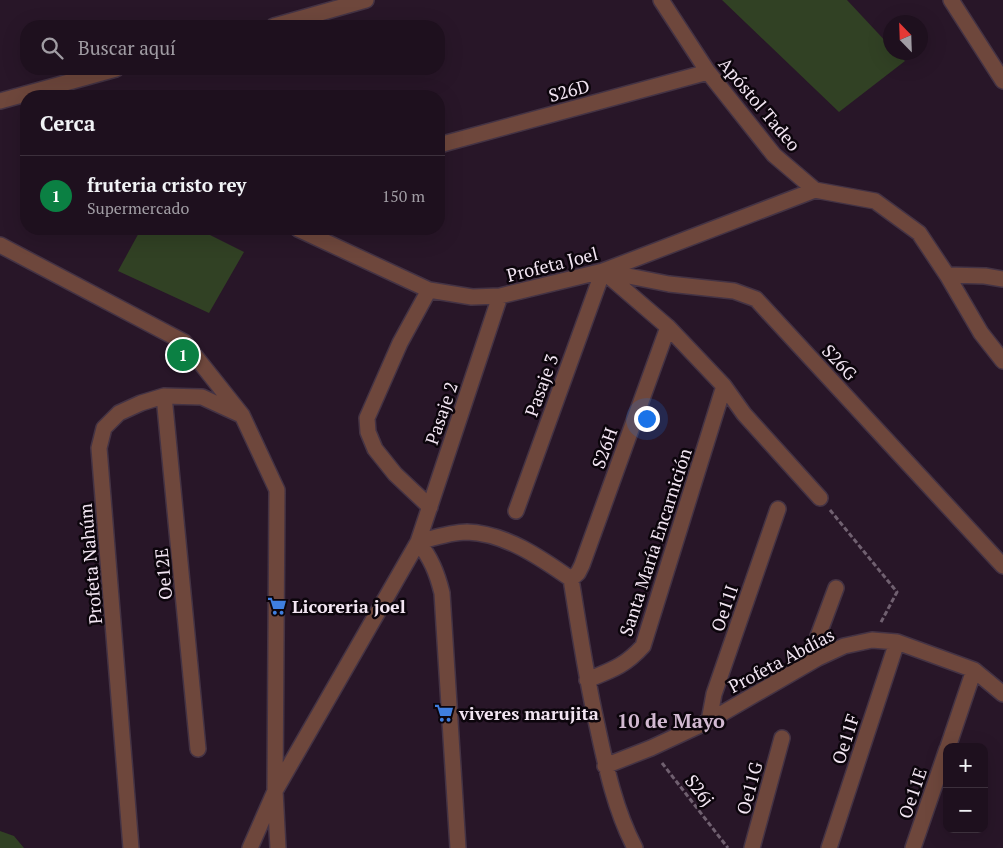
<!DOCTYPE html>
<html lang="es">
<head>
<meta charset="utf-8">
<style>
  body { margin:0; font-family:"PT Serif",serif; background:#261927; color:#f1f3f6 }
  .controls { position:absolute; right:15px; bottom:15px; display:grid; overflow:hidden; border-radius:10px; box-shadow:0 5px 20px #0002 }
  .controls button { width:45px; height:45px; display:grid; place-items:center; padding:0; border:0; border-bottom:1px solid #3c303c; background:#1e101e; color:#f1f3f6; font:25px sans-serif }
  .compass { position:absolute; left:883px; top:15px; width:45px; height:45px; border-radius:50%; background:#1e101e; box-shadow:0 5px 20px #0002; rotate:337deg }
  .you { position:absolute; left:646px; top:418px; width:18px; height:18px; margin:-12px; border:4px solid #fff; border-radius:50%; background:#1a73e8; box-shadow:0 0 0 8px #1a73e833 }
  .badge { display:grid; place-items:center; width:32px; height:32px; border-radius:50%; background:#0b8043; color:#fff; font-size:16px; font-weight:700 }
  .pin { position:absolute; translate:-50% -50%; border:2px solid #fff; box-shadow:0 1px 5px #0006 }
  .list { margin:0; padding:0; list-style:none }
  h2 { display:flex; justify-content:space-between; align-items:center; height:65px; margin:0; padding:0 20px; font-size:21px }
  h2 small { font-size:16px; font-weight:400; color:#a19da4 }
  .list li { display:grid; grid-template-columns:32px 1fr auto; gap:15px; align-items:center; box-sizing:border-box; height:80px; padding:0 20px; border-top:1px solid #3c303c }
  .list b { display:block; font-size:19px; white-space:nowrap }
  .list p { margin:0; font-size:16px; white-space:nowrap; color:#a19da4 }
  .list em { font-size:16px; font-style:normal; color:#a19da4 }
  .icon { flex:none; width:28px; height:28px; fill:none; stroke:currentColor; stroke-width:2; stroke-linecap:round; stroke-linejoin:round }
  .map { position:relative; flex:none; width:1003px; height:848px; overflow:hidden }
  .search { position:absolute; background:#1e101e; box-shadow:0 5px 20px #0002; left:20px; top:20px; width:425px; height:55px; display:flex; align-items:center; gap:12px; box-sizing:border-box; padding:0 18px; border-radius:20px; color:#a19da4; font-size:19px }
  .panel { position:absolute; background:#1e101e; box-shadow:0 5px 20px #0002; left:20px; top:90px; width:425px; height:145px; border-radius:20px }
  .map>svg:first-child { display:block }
  .green { fill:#314124 }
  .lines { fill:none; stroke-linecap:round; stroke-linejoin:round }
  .minor-casing { stroke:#434; stroke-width:18 }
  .path { stroke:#706070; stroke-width:3; stroke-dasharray:5 2.5; stroke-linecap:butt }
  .minor { stroke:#6e473c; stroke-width:15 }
  .labels { text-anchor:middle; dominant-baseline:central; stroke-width:5; stroke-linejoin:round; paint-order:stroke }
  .street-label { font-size:18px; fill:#f2e5f2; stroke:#0c050c }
  .poi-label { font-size:18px; font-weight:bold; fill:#f2e5f2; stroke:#0c050c; text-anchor:start }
  .quarter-label { font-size:20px; font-weight:bold; fill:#d2b9d1; stroke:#0c050c }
</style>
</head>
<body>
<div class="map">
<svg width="1003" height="848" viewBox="0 0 1003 848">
  <rect width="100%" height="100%" fill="#281628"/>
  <!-- green -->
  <path class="green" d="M 722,0 L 847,0 L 890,46 L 890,52 L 896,53 L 905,61 L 839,112 Z
    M 141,229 L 198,229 L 244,252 L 209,313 L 118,271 Z
    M 0,831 L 14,836 L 24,848 L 0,848 Z"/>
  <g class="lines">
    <!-- minor casing -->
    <g class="minor-casing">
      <path id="minor" d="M 661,0 L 708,72 L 774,155 L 815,190 L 875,201 L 919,233 L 947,275 L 985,276 L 1003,279
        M 951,0 L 1003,81
        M 274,26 L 366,0
        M 0,101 L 116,69
        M 439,145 L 708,72
        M 298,229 L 429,290 L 472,297 L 500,296 L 603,271 L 815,190
        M 0,245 L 184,342 L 242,415 L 277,490 L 275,791 L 278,848
        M 603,271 L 669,284 L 734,291 L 756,299 L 1003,566
        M 604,272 L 668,327 L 724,386 L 744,414 L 820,498
        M 947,275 L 981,333 L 1003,361
        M 429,290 L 400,343 L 367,418 L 368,432 L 375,449 L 395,474 L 430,507
        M 164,396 L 198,749
        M 516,511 L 603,271
        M 418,542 C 433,538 451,532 467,532 C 505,533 541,558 571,579 C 579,628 586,677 597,725 C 606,767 615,810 635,848
        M 418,542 C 431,558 437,573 442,593 L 458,848
        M 571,579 L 578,573 L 582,565 L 668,327
        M 818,658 L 817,639 L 836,588
        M 587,680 C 612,670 625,666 643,646 L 724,386
        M 709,721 L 714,694 L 778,509
        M 948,747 L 974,670
        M 605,766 L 651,748 L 709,721 L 818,658 L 844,646 L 872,640 L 897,642 L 974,670 L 1003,694
        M 131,848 L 99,448 L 104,428 L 119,413 L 141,403 L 164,396 L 202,397 L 239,414
        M 250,848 L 275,791 L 418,542 L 500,296
        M 752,848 L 782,738
        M 829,848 L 897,642
        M 913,848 L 947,749"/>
    </g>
    <!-- path -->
    <path class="path" d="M 830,510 L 897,592 L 880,624
      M 662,763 L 728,848"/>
    <!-- minor -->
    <use href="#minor" class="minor"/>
  </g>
  <!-- icons -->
  <defs>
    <g id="supermarket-bare" transform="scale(1.5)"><path d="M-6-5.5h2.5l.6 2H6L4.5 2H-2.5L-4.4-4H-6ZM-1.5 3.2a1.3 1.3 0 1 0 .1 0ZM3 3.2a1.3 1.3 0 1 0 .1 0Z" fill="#3f7fe0" stroke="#0c050c" stroke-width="2.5" paint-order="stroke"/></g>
  </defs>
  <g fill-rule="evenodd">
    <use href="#supermarket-bare" x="277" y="606"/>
    <use href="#supermarket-bare" x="444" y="713"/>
  </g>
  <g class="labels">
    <!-- street labels -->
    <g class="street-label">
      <text transform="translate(569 90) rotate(-15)">S26D</text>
      <text transform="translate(760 104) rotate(50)">Apóstol Tadeo</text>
      <text transform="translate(552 264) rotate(-14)">Profeta Joel</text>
      <text transform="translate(840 362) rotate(47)">S26G</text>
      <text transform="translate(541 385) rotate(-70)">Pasaje 3</text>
      <text transform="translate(441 413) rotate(-71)">Pasaje 2</text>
      <text transform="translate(604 448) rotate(-70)">S26H</text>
      <text transform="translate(655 542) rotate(-72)">Santa María Encarnición</text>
      <text transform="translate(90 564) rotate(-95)">Profeta Nahúm</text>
      <text transform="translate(163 574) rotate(-95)">Oe12E</text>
      <text transform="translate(724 608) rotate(-71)">Oe11I</text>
      <text transform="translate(781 660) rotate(-28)">Profeta Abdías</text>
      <text transform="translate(845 739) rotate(-72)">Oe11F</text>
      <text transform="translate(749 788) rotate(-75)">Oe11G</text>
      <text transform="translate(700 790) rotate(52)">S26j</text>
      <text transform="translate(912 793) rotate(-71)">Oe11E</text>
    </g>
    <!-- poi labels -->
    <g class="poi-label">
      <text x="292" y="606">Licoreria joel</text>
      <text x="459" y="713">viveres marujita</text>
    </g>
    <!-- quarter labels -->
    <g class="quarter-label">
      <text x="671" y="720">10 de Mayo</text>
    </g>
  </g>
</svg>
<div class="controls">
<button>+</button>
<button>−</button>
</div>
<svg class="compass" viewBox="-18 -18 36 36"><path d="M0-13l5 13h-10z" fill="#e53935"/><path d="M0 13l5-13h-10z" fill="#a19da4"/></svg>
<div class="you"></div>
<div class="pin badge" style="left:183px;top:355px">1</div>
<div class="search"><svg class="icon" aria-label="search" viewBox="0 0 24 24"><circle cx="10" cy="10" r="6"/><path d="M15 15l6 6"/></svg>Buscar aquí</div>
<section class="panel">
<h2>Cerca<small></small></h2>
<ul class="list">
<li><span class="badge">1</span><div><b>fruteria cristo rey</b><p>Supermercado</p></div><em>150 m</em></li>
</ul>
</section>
</div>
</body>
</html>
